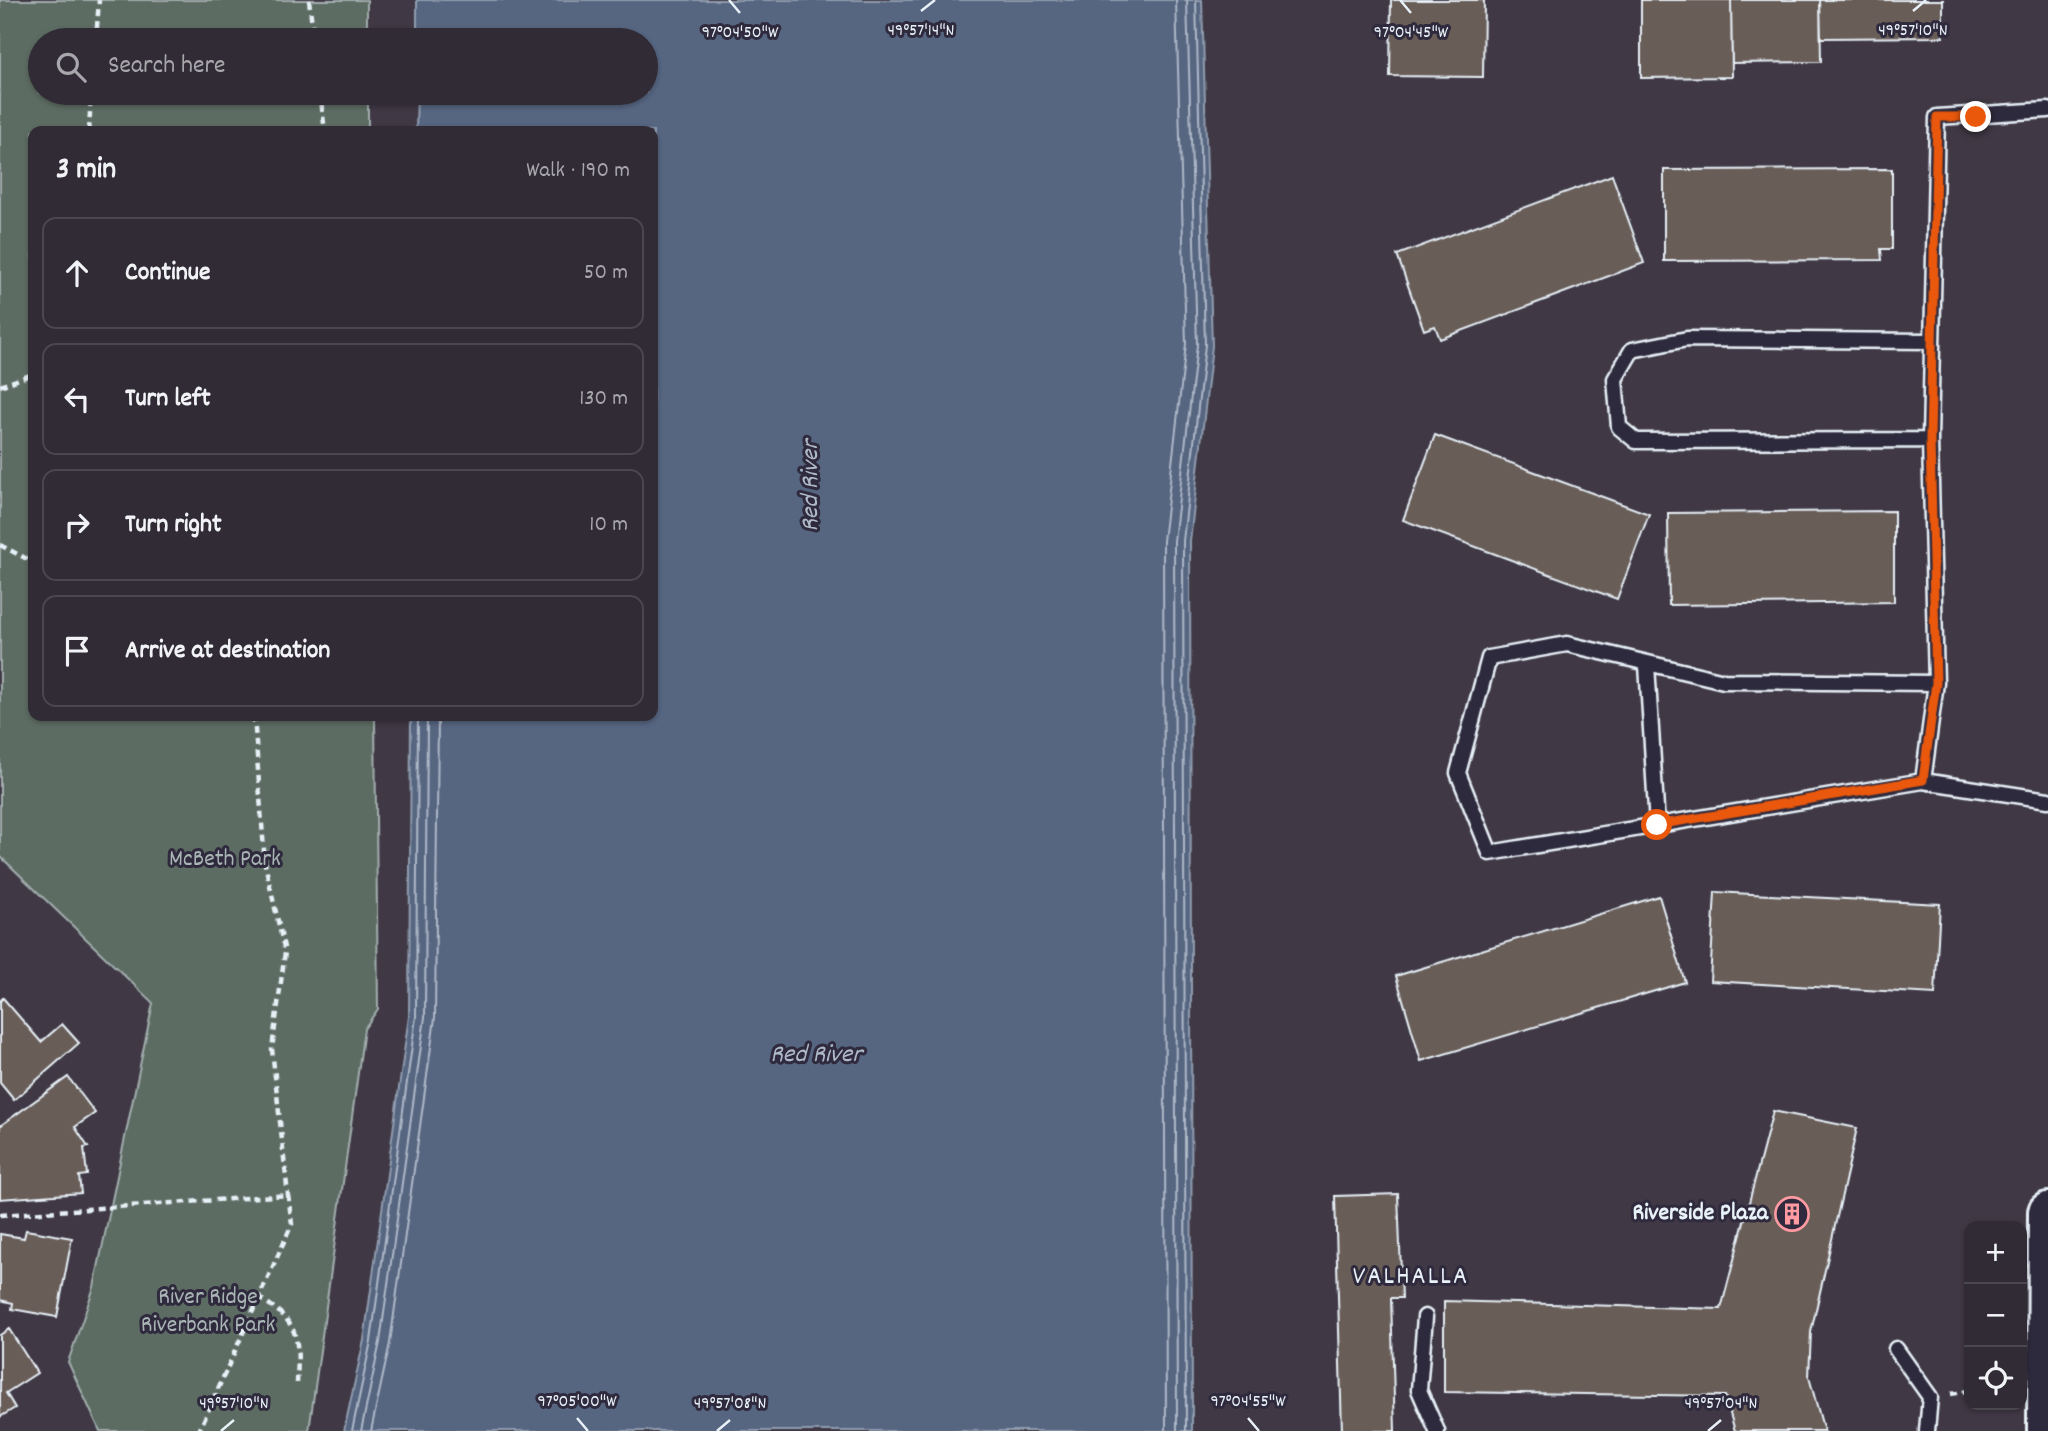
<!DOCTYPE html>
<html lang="en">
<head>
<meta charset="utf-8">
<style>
  body { margin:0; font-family:Dekko,sans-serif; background:#38333c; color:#f1f3f6 }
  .controls { position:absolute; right:21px; bottom:21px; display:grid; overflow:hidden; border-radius:14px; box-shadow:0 2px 5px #0004 }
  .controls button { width:63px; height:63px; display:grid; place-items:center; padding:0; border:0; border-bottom:2px solid #4b474f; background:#302b34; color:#f1f3f6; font:35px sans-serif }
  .stop { position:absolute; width:21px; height:21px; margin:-16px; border:5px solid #ea580c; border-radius:50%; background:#fff }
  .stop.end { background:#ea580c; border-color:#fff; box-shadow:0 2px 7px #0008 }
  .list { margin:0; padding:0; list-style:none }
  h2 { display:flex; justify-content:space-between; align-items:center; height:91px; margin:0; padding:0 28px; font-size:30px }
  h2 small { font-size:23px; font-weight:400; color:#a8a7ac }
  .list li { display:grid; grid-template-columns:46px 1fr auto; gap:21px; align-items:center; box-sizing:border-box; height:112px; margin:0 14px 14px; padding:0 14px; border:2px solid #4b474f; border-radius:14px }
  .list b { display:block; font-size:26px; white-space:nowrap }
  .list em { font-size:23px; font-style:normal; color:#a8a7ac }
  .icon { flex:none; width:38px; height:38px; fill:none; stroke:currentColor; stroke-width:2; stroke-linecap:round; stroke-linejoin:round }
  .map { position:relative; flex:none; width:2048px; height:1431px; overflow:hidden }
  .search { position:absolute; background:#302b34; box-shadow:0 2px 5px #0004; left:28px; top:28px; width:630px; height:77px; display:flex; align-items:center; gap:18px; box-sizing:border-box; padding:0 24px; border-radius:38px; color:#a8a7ac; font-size:26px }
  .panel { position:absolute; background:#302b34; box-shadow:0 2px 5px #0004; left:28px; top:126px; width:630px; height:595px; border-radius:14px }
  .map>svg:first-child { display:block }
  .green { fill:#5d6c63; stroke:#a2aeae; stroke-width:2 }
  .water { fill:#566580; stroke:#909db0; stroke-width:2 }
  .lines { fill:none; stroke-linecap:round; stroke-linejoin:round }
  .shore { stroke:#aeb9c8; stroke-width:2 }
  .building { fill:#695d58; stroke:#e8f1f8; stroke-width:2 }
  .lane-casing { stroke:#e8f1f8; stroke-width:19 }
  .secondary-casing { stroke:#e8f1f8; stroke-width:44 }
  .path { stroke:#e8f1f8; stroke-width:4.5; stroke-dasharray:7 5; stroke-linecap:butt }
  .lane { stroke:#2f2a3d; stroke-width:14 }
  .secondary { stroke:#2f2a3d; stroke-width:38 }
  .route { stroke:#ea580c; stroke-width:9 }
  .ticks { fill:none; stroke:#e8f1f8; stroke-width:2.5 }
  .labels { text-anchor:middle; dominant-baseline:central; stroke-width:6; stroke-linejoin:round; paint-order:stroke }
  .park-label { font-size:24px; fill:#a9b5b5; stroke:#2f2a3d }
  .poi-label { font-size:24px; font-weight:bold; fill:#e8f1f8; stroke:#2f2a3d; text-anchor:end }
  .water-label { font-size:26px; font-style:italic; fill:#aeb9c8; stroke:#2f2a3d }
  .neighbourhood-label { font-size:26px; letter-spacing:2px; fill:#e8f1f8; stroke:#2f2a3d }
  .ticks-label { font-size:18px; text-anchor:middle; fill:#e8f1f8; stroke:#2f2a3d; stroke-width:6; stroke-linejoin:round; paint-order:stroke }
</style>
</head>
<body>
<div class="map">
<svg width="2048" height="1431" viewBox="0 0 2048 1431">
  <rect width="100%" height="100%" fill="#403945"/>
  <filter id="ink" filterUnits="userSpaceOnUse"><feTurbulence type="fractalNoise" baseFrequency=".0143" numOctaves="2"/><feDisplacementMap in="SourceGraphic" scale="14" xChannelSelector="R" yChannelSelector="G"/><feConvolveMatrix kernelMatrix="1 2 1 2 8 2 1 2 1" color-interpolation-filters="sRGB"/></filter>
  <g filter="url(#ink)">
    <!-- green -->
    <path class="green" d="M 0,0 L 367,0 L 367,40 L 40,40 L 40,93 L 368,93 L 368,131 L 33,131 L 33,716 L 375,716 L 378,1009 L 364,1029 L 309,1431 L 100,1431 L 68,1362 L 94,1287 L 153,1003 L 0,856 Z"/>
    <!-- water -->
    <path class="water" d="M 417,0 L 1202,0 L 1212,346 L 1190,541 L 1192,1431 L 344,1431 L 364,1340 L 409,1016 L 411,716 L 653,716 L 653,131 L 416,131 L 417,93 L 646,93 L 646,40 L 417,40 Z"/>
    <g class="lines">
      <!-- shore -->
      <path class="shore" d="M 352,1431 L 371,1341 L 416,1017 L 418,716
        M 361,1431 L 380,1342 L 425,1017 L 427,716
        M 371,1431 L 390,1343 L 435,1018 L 438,716
        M 1166,1431 L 1163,541 L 1186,344 L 1176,0
        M 1177,1431 L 1174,541 L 1197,345 L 1187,0
        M 1186,1431 L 1183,541 L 1205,345 L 1196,0"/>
    </g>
    <!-- building -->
    <path class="building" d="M 1391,0 L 1484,0 L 1483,77 L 1390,76 Z
      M 1641,0 L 1731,0 L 1732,77 L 1641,78 Z
      M 1731,0 L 1820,0 L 1821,62 L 1732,63 Z
      M 1820,0 L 1943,0 L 1943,37 L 1821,38 Z
      M 1892,169 L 1892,249 L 1881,249 L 1882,260 L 1664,261 L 1664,170 Z
      M 1612,175 L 1644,263 L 1440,339 L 1435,326 L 1424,330 L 1397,255 Z
      M 1435,435 L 1649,514 L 1617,599 L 1403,520 Z
      M 1894,511 L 1894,602 L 1669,605 L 1668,513 Z
      M 1715,892 L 1940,904 L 1935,994 L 1710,981 Z
      M 1659,896 L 1685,982 L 1421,1061 L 1396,976 Z
      M 3,998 L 41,1042 L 62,1024 L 79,1043 L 14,1100 L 0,1083 L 0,1001 Z
      M 68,1077 L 95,1113 L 75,1127 L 88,1147 L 84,1148 L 87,1175 L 79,1176 L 81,1193 L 0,1199 L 0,1126 Z
      M 1773,1111 L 1857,1128 L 1811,1332 L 1809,1377 L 1824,1431 L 1735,1431 L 1725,1396 L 1444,1392 L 1444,1301 L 1721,1309 Z
      M 1398,1194 L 1402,1298 L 1391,1298 L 1395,1431 L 1342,1431 L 1335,1196 Z
      M 26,1230 L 72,1238 L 57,1317 L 12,1309 L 13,1303 L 0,1300 L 0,1234 L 24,1238 Z
      M 9,1329 L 37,1373 L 6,1393 L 15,1408 L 0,1417 L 0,1335 Z"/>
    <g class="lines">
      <!-- lane casing -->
      <g class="lane-casing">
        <path id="lane" d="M 1930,440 L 1636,441 L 1619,427 L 1615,379 L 1632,350 L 1687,339 L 1931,341
          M 1647,665 L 1657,825
          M 1936,683 L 1930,440 L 1937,117 L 2048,110
          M 1923,781 L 1936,683 L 1724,681 L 1567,644 L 1489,658 L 1458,773 L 1490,853 L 1923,781 L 2048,800
          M 1425,1317 L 1419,1390 L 1437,1431
          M 1896,1349 L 1930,1397 L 1927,1431"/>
      </g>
      <!-- secondary casing -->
      <g class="secondary-casing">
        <path id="secondary" d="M 2047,1431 L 2048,1212"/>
      </g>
      <!-- path -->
      <path class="path" d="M 309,0 L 314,40
        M 96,40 L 99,0
        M 320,93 L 325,131
        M 89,131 L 91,93
        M 0,386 L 33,374
        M 0,545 L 33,562
        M 254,716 L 265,864 L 285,952 L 272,1049 L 288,1195
        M 0,1215 L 288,1195 L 292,1224 L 199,1431
        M 258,1297 C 300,1323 299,1336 297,1383
        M 1951,1394 L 1969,1391"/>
      <!-- lane -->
      <use href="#lane" class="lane"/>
      <!-- secondary -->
      <use href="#secondary" class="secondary"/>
    </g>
  </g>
  <g class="lines" filter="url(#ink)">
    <!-- route -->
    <path class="route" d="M 1657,825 L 1923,780 L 1936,683 L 1930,440 L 1937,117 L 1976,117"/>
  </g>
  <!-- ticks -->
  <path class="ticks" d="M 729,0 L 740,13M 1400,0 L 1411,13M 921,11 L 935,0M 1913,11 L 1926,0M 577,1418 L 588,1431M 1248,1418 L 1259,1431M 221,1431 L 234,1420M 717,1431 L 730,1420M 1708,1431 L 1721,1420"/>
  <!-- icons -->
  <defs>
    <g id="building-ring" transform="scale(1.75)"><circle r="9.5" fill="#2f2a3d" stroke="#ff9aa2" stroke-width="1.5"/><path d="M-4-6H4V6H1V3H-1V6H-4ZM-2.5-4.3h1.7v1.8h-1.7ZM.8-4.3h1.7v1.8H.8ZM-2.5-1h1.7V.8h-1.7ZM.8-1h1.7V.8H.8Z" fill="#ff9aa2"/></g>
  </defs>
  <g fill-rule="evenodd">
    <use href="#building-ring" x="1792" y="1214"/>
  </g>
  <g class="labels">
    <!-- park labels -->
    <g class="park-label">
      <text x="225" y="860">McBeth Park</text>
      <text x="208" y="1298">River Ridge<tspan x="208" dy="28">Riverbank Park</tspan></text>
    </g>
    <!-- poi labels -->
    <g class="poi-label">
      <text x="1768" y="1214">Riverside Plaza</text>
    </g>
    <!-- water labels -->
    <g class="water-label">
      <text transform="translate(811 486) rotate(-90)">Red River</text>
      <text x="816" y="1055">Red River</text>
    </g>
    <!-- neighbourhood labels -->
    <g class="neighbourhood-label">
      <text x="1411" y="1277">VALHALLA</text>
    </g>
  </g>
  <g class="ticks-label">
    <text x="921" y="35">49°57'14"N</text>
    <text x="1913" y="35">49°57'10"N</text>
    <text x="740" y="37">97°04'50"W</text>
    <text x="1411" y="37">97°04'45"W</text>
    <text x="577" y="1406">97°05'00"W</text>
    <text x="1248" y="1406">97°04'55"W</text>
    <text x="234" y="1408">49°57'10"N</text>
    <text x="730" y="1408">49°57'08"N</text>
    <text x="1721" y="1408">49°57'04"N</text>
  </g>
</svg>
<div class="controls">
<button>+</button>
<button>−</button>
<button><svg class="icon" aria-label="locate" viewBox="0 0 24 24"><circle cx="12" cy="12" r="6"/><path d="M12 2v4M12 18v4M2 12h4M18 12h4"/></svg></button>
</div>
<div class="stop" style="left:1657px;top:825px"></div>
<div class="stop end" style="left:1976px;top:117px"></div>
<div class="search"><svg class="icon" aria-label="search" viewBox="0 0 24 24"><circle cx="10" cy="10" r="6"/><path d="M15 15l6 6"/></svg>Search here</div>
<section class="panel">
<h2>3 min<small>Walk · 190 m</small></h2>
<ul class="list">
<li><svg class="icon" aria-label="ahead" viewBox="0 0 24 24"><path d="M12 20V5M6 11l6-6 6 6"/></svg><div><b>Continue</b></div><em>50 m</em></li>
<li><svg class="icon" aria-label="left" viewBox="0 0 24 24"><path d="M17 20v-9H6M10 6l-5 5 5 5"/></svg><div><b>Turn left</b></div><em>130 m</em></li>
<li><svg class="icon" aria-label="right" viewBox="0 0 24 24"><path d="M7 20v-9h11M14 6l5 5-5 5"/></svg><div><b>Turn right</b></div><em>10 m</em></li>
<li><svg class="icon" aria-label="arrive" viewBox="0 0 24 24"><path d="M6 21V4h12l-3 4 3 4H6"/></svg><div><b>Arrive at destination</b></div></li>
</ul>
</section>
</div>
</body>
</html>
